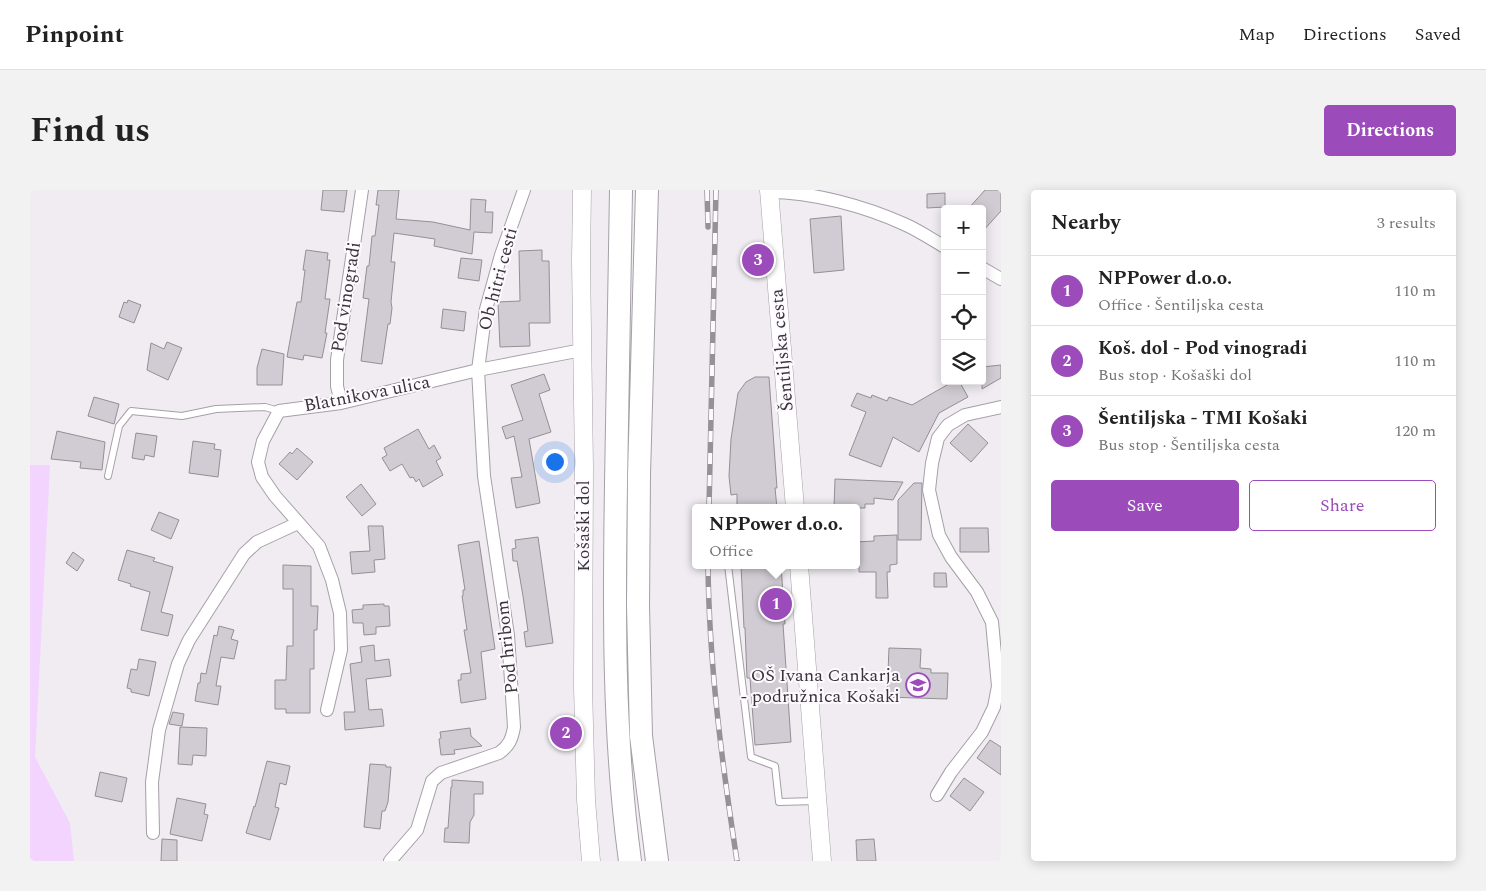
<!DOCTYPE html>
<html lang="en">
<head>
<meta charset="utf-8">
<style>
  body { margin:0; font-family:Spectral,serif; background:#f2f2f2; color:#222 }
  .controls { position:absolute; right:15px; top:15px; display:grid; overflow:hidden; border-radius:5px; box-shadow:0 2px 12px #0003 }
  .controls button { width:45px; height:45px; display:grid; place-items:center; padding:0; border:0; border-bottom:1px solid #e0e0e0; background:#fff; color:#222; font:25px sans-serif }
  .you { position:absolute; left:524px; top:271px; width:18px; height:18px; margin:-12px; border:4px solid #fff; border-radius:50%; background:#1a73e8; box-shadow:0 0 0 8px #1a73e833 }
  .badge { display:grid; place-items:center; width:32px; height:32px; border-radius:50%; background:#9b4bba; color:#fff; font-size:16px; font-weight:700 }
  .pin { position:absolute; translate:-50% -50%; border:2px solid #fff; box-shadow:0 1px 5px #0006 }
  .popup { position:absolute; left:662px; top:314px; width:168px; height:65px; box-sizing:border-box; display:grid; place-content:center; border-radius:5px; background:#fff; filter:drop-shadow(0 1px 4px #0005); font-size:16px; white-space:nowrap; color:#767676 }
  .popup b { font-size:19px; color:#222 }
  .popup::after { content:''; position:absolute; left:50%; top:100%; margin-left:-10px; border:10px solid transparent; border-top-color:#fff }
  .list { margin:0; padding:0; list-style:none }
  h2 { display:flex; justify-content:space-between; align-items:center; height:65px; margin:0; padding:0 20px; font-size:21px }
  h2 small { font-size:16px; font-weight:400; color:#767676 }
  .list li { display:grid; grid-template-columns:32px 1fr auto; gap:15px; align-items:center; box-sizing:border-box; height:70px; padding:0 20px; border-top:1px solid #e0e0e0 }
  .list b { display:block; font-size:19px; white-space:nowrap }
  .list p { margin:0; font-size:16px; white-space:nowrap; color:#767676 }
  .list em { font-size:16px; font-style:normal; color:#767676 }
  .actions { display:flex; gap:10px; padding:15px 20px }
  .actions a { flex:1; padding:11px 0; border:1px solid #9b4bba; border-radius:5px; text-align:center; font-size:18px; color:#9b4bba }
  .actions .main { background:#9b4bba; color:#fff }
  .icon { flex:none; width:28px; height:28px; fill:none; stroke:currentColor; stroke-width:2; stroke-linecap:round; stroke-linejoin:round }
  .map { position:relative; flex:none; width:971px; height:671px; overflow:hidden; border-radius:5px }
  header { display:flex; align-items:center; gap:30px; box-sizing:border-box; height:70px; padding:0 25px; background:#fff; border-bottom:1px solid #e0e0e0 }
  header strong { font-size:24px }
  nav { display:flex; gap:28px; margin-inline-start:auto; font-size:18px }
  .intro { display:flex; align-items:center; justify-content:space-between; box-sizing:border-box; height:120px; padding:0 30px }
  h1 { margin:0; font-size:35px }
  .button { padding:12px 22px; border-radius:5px; background:#9b4bba; color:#fff; font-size:18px; font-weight:700 }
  main { display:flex; gap:30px; padding:0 30px }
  aside { flex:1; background:#fff; border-radius:5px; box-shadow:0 2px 12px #0003 }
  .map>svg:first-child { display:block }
  .green { fill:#f2d4ff }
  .building { fill:#d1ccd3; stroke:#938f95 }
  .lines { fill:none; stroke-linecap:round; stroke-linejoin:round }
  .lane-casing { stroke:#a5a0a7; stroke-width:8 }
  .street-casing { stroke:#a5a0a7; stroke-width:14 }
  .secondary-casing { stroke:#a5a0a7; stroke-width:19 }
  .highway-casing { stroke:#a5a0a7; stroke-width:24 }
  .lane { stroke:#fff; stroke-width:6 }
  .street { stroke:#fff; stroke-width:12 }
  .secondary { stroke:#fff; stroke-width:18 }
  .highway { stroke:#fff; stroke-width:22 }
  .rail-casing { stroke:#959296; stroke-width:5.5 }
  .rail { stroke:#fdf9ff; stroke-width:4; stroke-dasharray:11; stroke-linecap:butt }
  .labels { text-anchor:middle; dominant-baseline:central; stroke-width:4; stroke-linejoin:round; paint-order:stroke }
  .street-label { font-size:18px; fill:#373537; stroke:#fdf9ff }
  .poi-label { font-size:18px; fill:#373537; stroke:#fdf9ff; text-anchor:end }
</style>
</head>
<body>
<header>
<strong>Pinpoint</strong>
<nav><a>Map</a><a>Directions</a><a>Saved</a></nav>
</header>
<div class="intro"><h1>Find us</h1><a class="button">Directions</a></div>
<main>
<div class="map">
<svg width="971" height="671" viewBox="0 0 971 671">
  <rect width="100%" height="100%" fill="#f0ecf2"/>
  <!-- green -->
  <path class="green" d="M 0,275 L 20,275 L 5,567 L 40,633 L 44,671 L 0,671 Z"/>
  <!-- building -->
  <path class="building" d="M 293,0 L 317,0 L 314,22 L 291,20 Z
    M 348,0 L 369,0 L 366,29 L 403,32 L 440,40 L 441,9 L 456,10 L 455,22 L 463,22 L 462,43 L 444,42 L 442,64 L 404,56 L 405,49 L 364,43 L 361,72 L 365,72 L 361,112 L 362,118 L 360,134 L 358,134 L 352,174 L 331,171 L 339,109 L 333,108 L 337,76 L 339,76 L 342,46 L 345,46 L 349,15 L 346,15 Z
    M 955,0 L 971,0 L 971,21 L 952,42 L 952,19 L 938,19 Z
    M 915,3 L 915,17 L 897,18 L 897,4 Z
    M 811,26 L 814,80 L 784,83 L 780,29 Z
    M 276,60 L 298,63 L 297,70 L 300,70 L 295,109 L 300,109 L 295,143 L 297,143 L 292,168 L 274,165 L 273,170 L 257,167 L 267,112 L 271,112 L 275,80 L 273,80 Z
    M 512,60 L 512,71 L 519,71 L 520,133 L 499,133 L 500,156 L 470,157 L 468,112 L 490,111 L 489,61 Z
    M 431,68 L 452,70 L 449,91 L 428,88 Z
    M 98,110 L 111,115 L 104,133 L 89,127 L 94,112 L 97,113 Z
    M 413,119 L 436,122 L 434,141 L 411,138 Z
    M 137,152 L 152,158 L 138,190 L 117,180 L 121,153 L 134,159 Z
    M 232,159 L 254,164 L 252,195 L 227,195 L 227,178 Z
    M 971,175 L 971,188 L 952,199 L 952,177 Z
    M 514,184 L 520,200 L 509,204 L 521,242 L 499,249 L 510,313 L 486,318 L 481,288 L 492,287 L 484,246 L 476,249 L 472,237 L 493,230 L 481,195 Z
    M 725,187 L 739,187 L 747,298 L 745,298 L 747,318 L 707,318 L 707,304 L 701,305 L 699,286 L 701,249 L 708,203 L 716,192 Z
    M 924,191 L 929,191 L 938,207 L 909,223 L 889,262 L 863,247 L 851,277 L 819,265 L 836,222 L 821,216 L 827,203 L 841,208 L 842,205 L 857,211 L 859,207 L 882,215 Z
    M 64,207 L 89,214 L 84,234 L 58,226 Z
    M 938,234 L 958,253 L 941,272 L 920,253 Z
    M 388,239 L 399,259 L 404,255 L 411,268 L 406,271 L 413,285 L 393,297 L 389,289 L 386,292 L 383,287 L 380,288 L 372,274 L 360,281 L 352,268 L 357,265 L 354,258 Z
    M 27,241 L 75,252 L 72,280 L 50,278 L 51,272 L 21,269 Z
    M 106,243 L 127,246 L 124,267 L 115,265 L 114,270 L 102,268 Z
    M 163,251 L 185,254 L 184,259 L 191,260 L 188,287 L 159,283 Z
    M 267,258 L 283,272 L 267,290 L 249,274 L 260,262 L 262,264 Z
    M 805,289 L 873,292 L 863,310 L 844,308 L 844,314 L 835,314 L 835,318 L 804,318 Z
    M 884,293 L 892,293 L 891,350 L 868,350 L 868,310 Z
    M 331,294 L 346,314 L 332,326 L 316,307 Z
    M 129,322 L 149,330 L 141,349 L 121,340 Z
    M 338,336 L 353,336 L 355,369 L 344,370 L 345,382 L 322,384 L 320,362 L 340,361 Z
    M 930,338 L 958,338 L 959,362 L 930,362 Z
    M 867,345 L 867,374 L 860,375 L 860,382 L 857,382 L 858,408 L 846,408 L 846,382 L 829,382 L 829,375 L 826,375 L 826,352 L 844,351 L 844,346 Z
    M 508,347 L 523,453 L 496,457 L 494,442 L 498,441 L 493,406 L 487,371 L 483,371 L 482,359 L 486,358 L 485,350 Z
    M 449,351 L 465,459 L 451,462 L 456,509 L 431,513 L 428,490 L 431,490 L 431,484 L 441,483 L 434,440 L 437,440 L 432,406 L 433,406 L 433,400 L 435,400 L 428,355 Z
    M 97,360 L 125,368 L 123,371 L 143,377 L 131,422 L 143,425 L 138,446 L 111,440 L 120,402 L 100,396 L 101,394 L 88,390 Z
    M 43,362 L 54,370 L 47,381 L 36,373 Z
    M 253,375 L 281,376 L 281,416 L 288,416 L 287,440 L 284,440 L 284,479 L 280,479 L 280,523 L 256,523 L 256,519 L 245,519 L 245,490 L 256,490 L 257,456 L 263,456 L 263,399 L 253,399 Z
    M 711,375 L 751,375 L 755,434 L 753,434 L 761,552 L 725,555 L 720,488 L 717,488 L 715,438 L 714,438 Z
    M 904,383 L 916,383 L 917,397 L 904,397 Z
    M 354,414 L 354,416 L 359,416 L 360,436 L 346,437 L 346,444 L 334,445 L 333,433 L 323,433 L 322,420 L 333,419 L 333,415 Z
    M 189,436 L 204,440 L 201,449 L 208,451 L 204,469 L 191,467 L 186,496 L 191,496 L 188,515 L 165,511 L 168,493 L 170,493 L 171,483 L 176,484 L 184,445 L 187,446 Z
    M 344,455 L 345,471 L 359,469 L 361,486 L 336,489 L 339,520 L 352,519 L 354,536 L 315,540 L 314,522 L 325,522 L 320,474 L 332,472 L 330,457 Z
    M 859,458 L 891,459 L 890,478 L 901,479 L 901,483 L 918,483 L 917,509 L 857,507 Z
    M 109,469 L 126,472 L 119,506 L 101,502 L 101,499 L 97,498 L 101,479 L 107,480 Z
    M 143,522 L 154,524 L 152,536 L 139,534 Z
    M 150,537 L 177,538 L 176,566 L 163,565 L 162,575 L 148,574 Z
    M 440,538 L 441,546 L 452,556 L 424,560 L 425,564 L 411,565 L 409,549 L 411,548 L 410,542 Z
    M 960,550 L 971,557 L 971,585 L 947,568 Z
    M 237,571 L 260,576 L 256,595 L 250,593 L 245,617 L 249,618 L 240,650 L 216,643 L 224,616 L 225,617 Z
    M 340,574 L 356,575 L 356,577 L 361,577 L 358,612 L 355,621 L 352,621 L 350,639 L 334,637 Z
    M 70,582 L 97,588 L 92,612 L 65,606 Z
    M 934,588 L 954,602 L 940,621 L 920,606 Z
    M 422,590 L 453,592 L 453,604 L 444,604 L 444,625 L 440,632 L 439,653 L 414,652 L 415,638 L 418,638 L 421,597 L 422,597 Z
    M 147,608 L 176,614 L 174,624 L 178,625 L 172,651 L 140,644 Z
    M 132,649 L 147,650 L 147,671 L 131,671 Z
    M 844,649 L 846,671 L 827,671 L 826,650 Z"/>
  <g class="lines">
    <!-- lane casing -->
    <g class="lane-casing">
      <path id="lane" d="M 78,286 L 89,236 L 101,221 L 152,226 L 186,219 L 235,217 L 249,221
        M 698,375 L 721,567 L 745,576 L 749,612 L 786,611"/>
    </g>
    <!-- street casing -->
    <g class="street-casing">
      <path id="street" d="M 739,2 C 783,2 834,16 874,34 C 888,40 901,49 915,57
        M 952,78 L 971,89
        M 311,213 L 307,196 L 307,170 L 332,0
        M 297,520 L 311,460 L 310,423 L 302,390 L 289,356 L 245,306 L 232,287 L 228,272 L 233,251 L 249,221 L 311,213 L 448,180 L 552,160
        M 907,605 L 921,582 L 952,542 L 964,517 L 968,496 L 962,432 L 947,402 L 921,367 L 909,345 L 899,300 L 902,273 L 908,248 L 918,235 L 935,225 L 971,217
        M 123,643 L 122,592 L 129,540 L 148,474 L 159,450 L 214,364 L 227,352 L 268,333
        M 360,671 L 387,640 L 402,591 L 411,583 L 469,563 C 479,556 482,549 484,537 L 478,445 L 454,286 L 448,180 L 456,119 L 471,65 L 494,0"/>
    </g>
    <!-- secondary casing -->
    <g class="secondary-casing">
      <path id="secondary" d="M 552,0 L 551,71 L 554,278 L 553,497 L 556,610 L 561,671
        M 739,0 L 765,318
        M 769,375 L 792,671"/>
    </g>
    <!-- highway casing -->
    <g class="highway-casing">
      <path id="highway" d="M 591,0 C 590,98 588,196 586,294 C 584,420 583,546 600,671
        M 617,0 L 609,285 L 608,416 L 611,546 L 627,671"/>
    </g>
    <!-- lane -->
    <use href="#lane" class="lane"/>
    <!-- street -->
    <use href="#street" class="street"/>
    <!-- secondary -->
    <use href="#secondary" class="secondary"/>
    <!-- highway -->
    <use href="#highway" class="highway"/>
    <!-- rail casing -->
    <g class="rail-casing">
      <path id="rail" d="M 677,0 L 678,37
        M 679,318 L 686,0
        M 678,375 C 679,475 692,573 707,671"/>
    </g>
    <!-- rail -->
    <use href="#rail" class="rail"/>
  </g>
  <!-- icons -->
  <defs>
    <g id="school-ring" transform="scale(1.25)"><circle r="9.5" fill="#fdf9ff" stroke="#9b4bba" stroke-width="1.5"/><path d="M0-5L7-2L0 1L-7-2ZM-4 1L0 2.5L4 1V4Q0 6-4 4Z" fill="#9b4bba"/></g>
  </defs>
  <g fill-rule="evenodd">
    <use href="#school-ring" x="888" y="495"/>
  </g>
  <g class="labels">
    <!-- street labels -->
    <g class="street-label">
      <text transform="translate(468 89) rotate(-75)">Ob hitri cesti</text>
      <text transform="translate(316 107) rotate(-81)">Pod vinogradi</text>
      <text transform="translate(752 160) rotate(-95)">Šentiljska cesta</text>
      <text transform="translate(337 204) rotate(-11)">Blatnikova ulica</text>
      <text transform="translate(553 336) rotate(-90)">Košaški dol</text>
      <text transform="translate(477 457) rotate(-96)">Pod hribom</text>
    </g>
    <!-- poi labels -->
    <g class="poi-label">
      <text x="870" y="485">OŠ Ivana Cankarja<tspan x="870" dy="21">- podružnica Košaki</tspan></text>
    </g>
  </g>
</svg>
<div class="controls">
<button>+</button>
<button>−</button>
<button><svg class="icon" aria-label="locate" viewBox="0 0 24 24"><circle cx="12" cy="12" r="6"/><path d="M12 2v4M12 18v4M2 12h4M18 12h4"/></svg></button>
<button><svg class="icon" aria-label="layers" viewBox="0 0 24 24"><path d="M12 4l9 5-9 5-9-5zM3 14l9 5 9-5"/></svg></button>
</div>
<div class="you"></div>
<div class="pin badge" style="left:746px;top:414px">1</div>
<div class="popup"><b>NPPower d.o.o.</b>Office</div>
<div class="pin badge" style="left:536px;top:543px">2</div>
<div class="pin badge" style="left:728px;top:70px">3</div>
</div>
<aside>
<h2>Nearby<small>3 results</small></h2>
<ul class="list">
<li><span class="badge">1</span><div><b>NPPower d.o.o.</b><p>Office · Šentiljska cesta</p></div><em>110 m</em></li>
<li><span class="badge">2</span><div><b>Koš. dol - Pod vinogradi</b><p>Bus stop · Košaški dol</p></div><em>110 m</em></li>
<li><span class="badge">3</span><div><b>Šentiljska - TMI Košaki</b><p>Bus stop · Šentiljska cesta</p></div><em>120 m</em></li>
</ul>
<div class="actions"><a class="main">Save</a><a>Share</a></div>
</aside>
</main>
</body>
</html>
